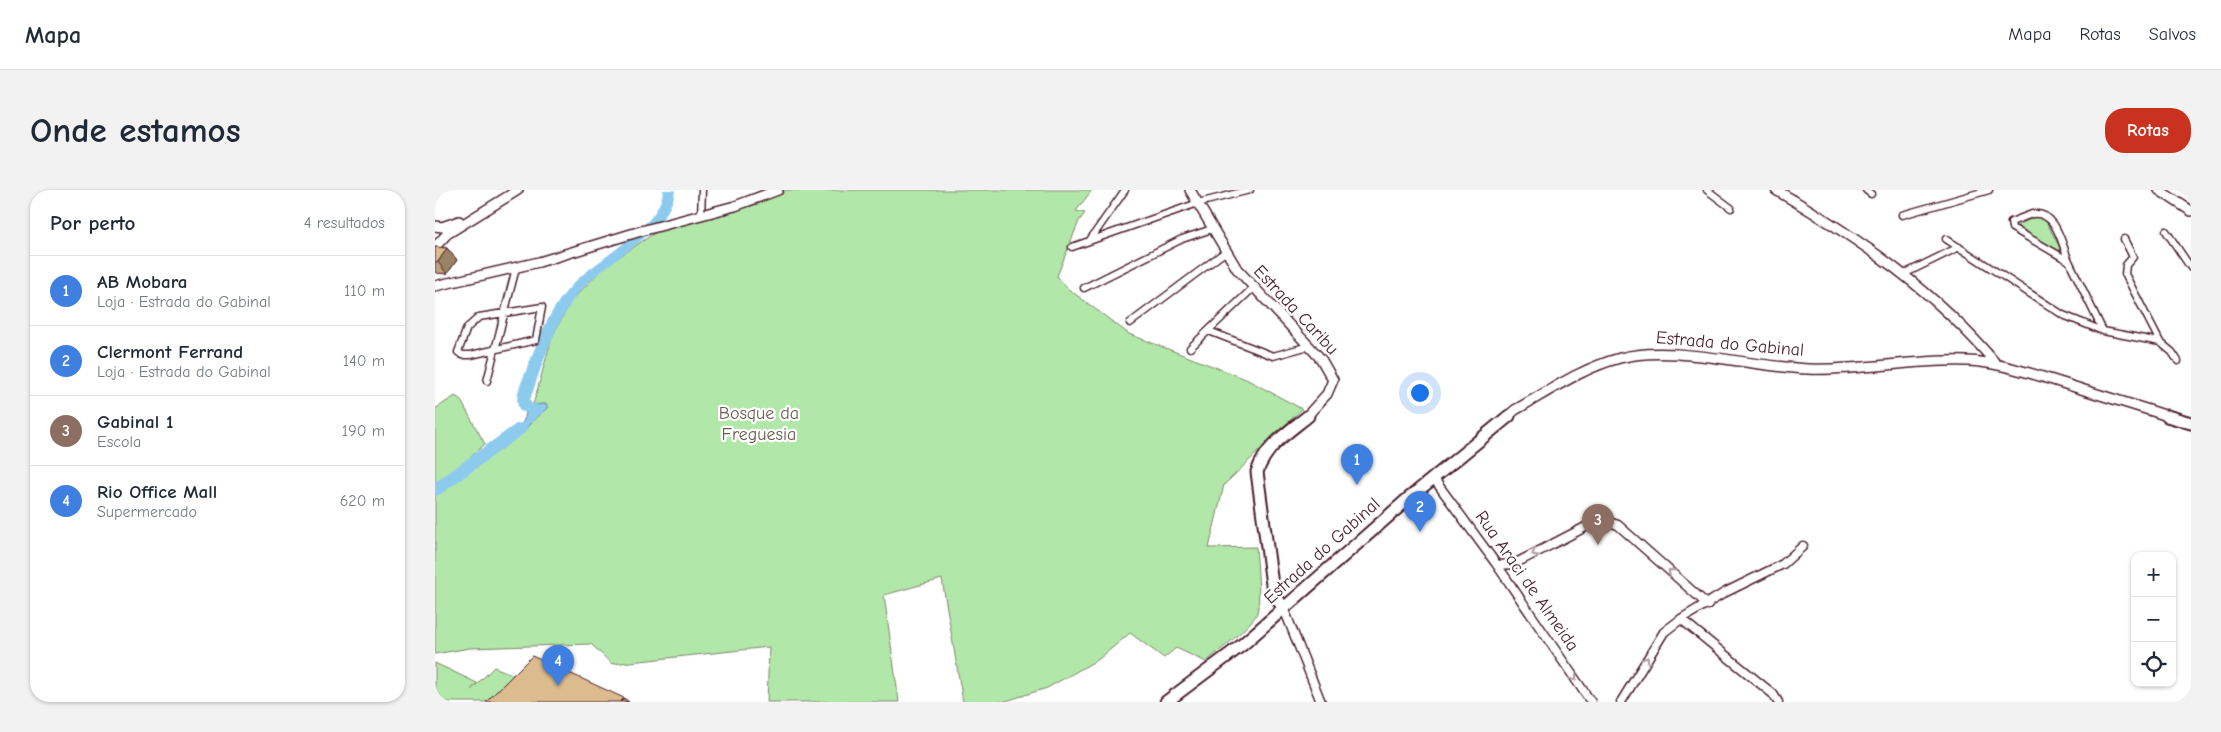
<!DOCTYPE html>
<html lang="pt">
<head>
<meta charset="utf-8">
<style>
  body { margin:0; font-family:"Comic Neue",sans-serif; background:#f2f2f3; color:#1f2937 }
  .controls { position:absolute; right:15px; bottom:15px; display:grid; overflow:hidden; border-radius:10px; box-shadow:0 1px 4px #0004 }
  .controls button { width:45px; height:45px; display:grid; place-items:center; padding:0; border:0; border-bottom:1px solid #e0e1e3; background:#fff; color:#1f2937; font:25px sans-serif }
  .you { position:absolute; left:984px; top:202px; width:18px; height:18px; margin:-12px; border:4px solid #fff; border-radius:50%; background:#1a73e8; box-shadow:0 0 0 8px #1a73e833 }
  .badge { display:grid; place-items:center; width:32px; height:32px; border-radius:50%; background:#c8321e; color:#fff; font-size:16px; font-weight:700 }
  .pin { position:absolute; translate:-50% -41px; filter:drop-shadow(0 1px 2px #0008) }
  .pin::after { content:''; position:absolute; top:26px; width:18px; height:15px; background:inherit; clip-path:polygon(0 0,100% 0,50% 100%) }
  .list { margin:0; padding:0; list-style:none }
  h2 { display:flex; justify-content:space-between; align-items:center; height:65px; margin:0; padding:0 20px; font-size:21px }
  h2 small { font-size:16px; font-weight:400; color:#747a83 }
  .list li { display:grid; grid-template-columns:32px 1fr auto; gap:15px; align-items:center; box-sizing:border-box; height:70px; padding:0 20px; border-top:1px solid #e0e1e3 }
  .list b { display:block; font-size:19px; white-space:nowrap }
  .list p { margin:0; font-size:16px; white-space:nowrap; color:#747a83 }
  .list em { font-size:16px; font-style:normal; color:#747a83 }
  .icon { flex:none; width:28px; height:28px; fill:none; stroke:currentColor; stroke-width:2; stroke-linecap:round; stroke-linejoin:round }
  .map { position:relative; flex:none; width:1756px; height:512px; overflow:hidden; border-radius:20px }
  header { display:flex; align-items:center; gap:30px; box-sizing:border-box; height:70px; padding:0 25px; background:#fff; border-bottom:1px solid #e0e1e3 }
  header strong { font-size:24px }
  nav { display:flex; gap:28px; margin-inline-start:auto; font-size:18px }
  .intro { display:flex; align-items:center; justify-content:space-between; box-sizing:border-box; height:120px; padding:0 30px }
  h1 { margin:0; font-size:35px }
  .button { padding:12px 22px; border-radius:20px; background:#c8321e; color:#fff; font-size:18px; font-weight:700 }
  main { display:flex; gap:30px; padding:0 30px }
  aside { flex:1; background:#fff; border-radius:20px; box-shadow:0 1px 4px #0004 }
  .map>svg:first-child { display:block }
  .green { fill:#b2e7aa; stroke:#7e836a }
  .water { fill:#8dcbee; stroke:#7286a0 }
  .lines { fill:none; stroke-linecap:round; stroke-linejoin:round }
  .river { fill:#8dcbee; fill-rule:evenodd }
  .street-far1-casing { stroke:#4a1f2b; stroke-width:9 }
  .street-casing { stroke:#4a1f2b; stroke-width:11 }
  .secondary-far1-casing { stroke:#4a1f2b; stroke-width:12 }
  .secondary-casing { stroke:#4a1f2b; stroke-width:15 }
  .street-far1 { stroke:#fff; stroke-width:6 }
  .street { stroke:#fff; stroke-width:8 }
  .secondary-far1 { stroke:#fff; stroke-width:9 }
  .secondary { stroke:#fff; stroke-width:11 }
  .wall { fill:#bda17b; stroke:#4a1f2b }
  .shaded-wall { fill:#9a8364; stroke:#4a1f2b }
  .building { fill:#dcbb8f; stroke:#4a1f2b }
  .oneway { stroke:#ae9aa0 }
  .labels { text-anchor:middle; dominant-baseline:central; stroke-width:4.5; stroke-linejoin:round; paint-order:stroke }
  .street-label { font-size:18px; fill:#4a1f2b; stroke:#fff }
  .park-label { font-size:18px; fill:#695b51; stroke:#fff }
</style>
</head>
<body>
<header>
<strong>Mapa</strong>
<nav><a>Mapa</a><a>Rotas</a><a>Salvos</a></nav>
</header>
<div class="intro"><h1>Onde estamos</h1><a class="button">Rotas</a></div>
<main>
<aside>
<h2>Por perto<small>4 resultados</small></h2>
<ul class="list">
<li><span class="badge" style="background:#3f7fe0">1</span><div><b>AB Mobara</b><p>Loja · Estrada do Gabinal</p></div><em>110 m</em></li>
<li><span class="badge" style="background:#3f7fe0">2</span><div><b>Clermont Ferrand</b><p>Loja · Estrada do Gabinal</p></div><em>140 m</em></li>
<li><span class="badge" style="background:#8d6e63">3</span><div><b>Gabinal 1</b><p>Escola</p></div><em>190 m</em></li>
<li><span class="badge" style="background:#3f7fe0">4</span><div><b>Rio Office Mall</b><p>Supermercado</p></div><em>620 m</em></li>
</ul>
</aside>
<div class="map">
<svg width="1756" height="512" viewBox="0 0 1756 512">
  <rect width="100%" height="100%" fill="#fff"/>
  <filter id="ink" filterUnits="userSpaceOnUse"><feTurbulence type="fractalNoise" baseFrequency=".02" numOctaves="2"/><feDisplacementMap in="SourceGraphic" scale="10" xChannelSelector="R" yChannelSelector="G"/><feConvolveMatrix kernelMatrix="1 2 1 2 8 2 1 2 1" color-interpolation-filters="sRGB"/></filter>
  <g filter="url(#ink)">
    <!-- green -->
    <path class="green" d="M 350,0 L 657,0 L 641,21 L 650,23 L 644,31 L 622,86 L 632,98 L 694,144 L 811,189 L 867,219 L 789,295 L 774,358 L 821,357 C 822,372 826,409 822,423 C 817,436 782,462 771,472 L 741,458 L 729,468 L 695,443 L 664,469 L 612,498 L 568,512 L 528,512 L 507,389 L 449,405 L 464,512 L 332,512 L 334,457 L 177,474 L 156,454 L 35,458 L 0,464 L 0,303 L 80,248 L 112,218 L 111,214 L 98,215 L 117,147 L 136,111 L 168,78 L 221,42 L 323,14 Z
      M 1601,26 L 1610,29 L 1625,58 L 1624,61 L 1618,59 L 1580,37 Z
      M 20,206 L 25,209 L 50,254 L 0,300 L 0,219 Z
      M 0,473 L 42,493 L 36,500 L 59,477 L 84,487 L 60,512 L 0,512 Z"/>
    <!-- water -->
    <path class="water" d="M 88,210 L 92,215 L 112,214 L 112,218 L 80,248 L 71,250 C 80,242 89,235 91,223 L 85,217 Z"/>
    <g class="lines">
      <!-- river -->
      <path class="river" d="M 228,0 L 240,0 L 240,2 C 231,48 167,71 141,106 C 119,136 107,175 95,210 L 96,213 L 107,216 L 109,220 L 107,224 L 102,225 L 85,221 C 78,208 86,194 91,181 C 102,152 114,120 135,97 C 159,69 225,39 228,0 Z
        M 86,233 L 91,234 L 93,238 L 91,242 L 6,304 L 0,306 L 0,292 L 81,234 Z"/>
      <!-- street-far1 casing -->
      <g class="street-far1-casing">
        <path id="street-far1" d="M 1272,0 L 1296,18
          M 1431,0 L 1436,4
          M 1597,24 C 1622,21 1626,53 1634,71 L 1577,38 L 1576,32 Z
          M 1467,25 L 1554,0
          M 266,26 L 267,0
          M 1731,41 L 1756,78
          M 1511,49 L 1628,125 L 1668,141 L 1725,152
          M 1689,49 L 1698,67 L 1691,75 L 1690,84 L 1725,152 L 1737,162 L 1743,171
          M 655,50 L 690,0
          M 637,57 L 763,13 L 815,0
          M 1634,71 L 1668,141
          M 1467,85 L 1524,57
          M 649,98 L 747,49 L 777,39
          M 107,117 L 101,150 L 36,165 L 27,165 L 23,162 L 32,138 L 44,127 Z
          M 695,133 L 790,62
          M 774,141 L 838,166 L 874,156
          M 755,158 L 818,98
          M 52,191 L 81,78"/>
      </g>
      <!-- street casing -->
      <g class="street-casing">
        <path id="street" d="M 999,289 L 1062,375 L 1156,512
          M 1062,375 L 1079,374 L 1162,331 L 1171,331 L 1183,335 L 1273,415
          M 849,419 L 886,512
          M 1246,429 L 1338,504 L 1343,512
          M 1186,512 L 1229,442 L 1246,429 L 1291,402 L 1348,374 L 1368,356"/>
      </g>
      <!-- secondary-far1 casing -->
      <g class="secondary-far1-casing">
        <path id="secondary-far1" d="M 755,0 L 802,79 L 886,169 L 898,190 L 892,204 L 871,227
          M 1341,0 C 1423,48 1501,101 1562,175
          M 1724,0 L 1756,21
          M 0,36 L 7,37 L 24,31
          M 0,57 L 12,44 L 83,0
          M 0,96 L 104,72 L 206,41 L 300,16 L 343,0
          M 1072,227 L 1080,220 C 1114,201 1147,178 1185,168 C 1236,154 1318,177 1373,179 C 1426,181 1479,169 1532,171 C 1563,172 1594,183 1624,192 C 1661,204 1699,215 1736,227"/>
      </g>
      <!-- secondary casing -->
      <g class="secondary-casing">
        <path id="secondary" d="M 1732,226 L 1756,233
          M 849,419 L 838,402 L 822,282 C 831,256 852,243 873,226
          M 731,512 L 807,455 L 974,308 L 1074,226"/>
      </g>
      <!-- street-far1 -->
      <use href="#street-far1" class="street-far1"/>
      <!-- street -->
      <use href="#street" class="street"/>
      <!-- secondary-far1 -->
      <use href="#secondary-far1" class="secondary-far1"/>
      <!-- secondary -->
      <use href="#secondary" class="secondary"/>
    </g>
    <!-- wall -->
    <path class="wall" d="M 0,57 L 12,58 L 22,70 L 12,84 L 1,83 L 0,82 Z"/>
    <!-- shaded-wall -->
    <path class="shaded-wall" d="M 12,58 L 22,70 L 12,84 L 3,72 Z
      M 189,508 L 194,512 L 185,512 Z"/>
    <!-- building -->
    <path class="building" d="M 0,57 L 12,58 L 3,72 L 0,72 Z
      M 97,466 L 189,508 L 185,512 L 51,512 Z"/>
    <!-- one-way arrows -->
    <defs><path id="oneway-chevron" d="M-2-3.5L2.5 0L-2 3.5" fill="none" stroke-width="1.6" stroke-linecap="round" stroke-linejoin="round" transform="scale(1.25)"/></defs>
    <g class="oneway">
      <use href="#oneway-chevron" transform="translate(1100 363) rotate(153)"/>
      <use href="#oneway-chevron" transform="translate(1236 382) rotate(-139)"/>
      <use href="#oneway-chevron" transform="translate(1211 470) rotate(-58)"/>
      <use href="#oneway-chevron" transform="translate(1139 488) rotate(56)"/>
    </g>
  </g>
  <g class="labels">
    <!-- street labels -->
    <g class="street-label">
      <text transform="translate(861 120) rotate(47)">Estrada Caribu</text>
      <text transform="translate(1295 154) rotate(5)">Estrada do Gabinal</text>
      <text transform="translate(887 361) rotate(-42)">Estrada do Gabinal</text>
      <text transform="translate(1092 391) rotate(55)">Rua Araci de Almeida</text>
    </g>
    <!-- park labels -->
    <g class="park-label">
      <text x="324" y="223">Bosque da<tspan x="324" dy="21">Freguesia</tspan></text>
    </g>
  </g>
</svg>
<div class="controls">
<button>+</button>
<button>−</button>
<button><svg class="icon" aria-label="locate" viewBox="0 0 24 24"><circle cx="12" cy="12" r="6"/><path d="M12 2v4M12 18v4M2 12h4M18 12h4"/></svg></button>
</div>
<div class="you"></div>
<div class="pin badge" style="left:922px;top:295px;background:#3f7fe0">1</div>
<div class="pin badge" style="left:985px;top:342px;background:#3f7fe0">2</div>
<div class="pin badge" style="left:1163px;top:355px;background:#8d6e63">3</div>
<div class="pin badge" style="left:123px;top:496px;background:#3f7fe0">4</div>
</div>
</main>
</body>
</html>
